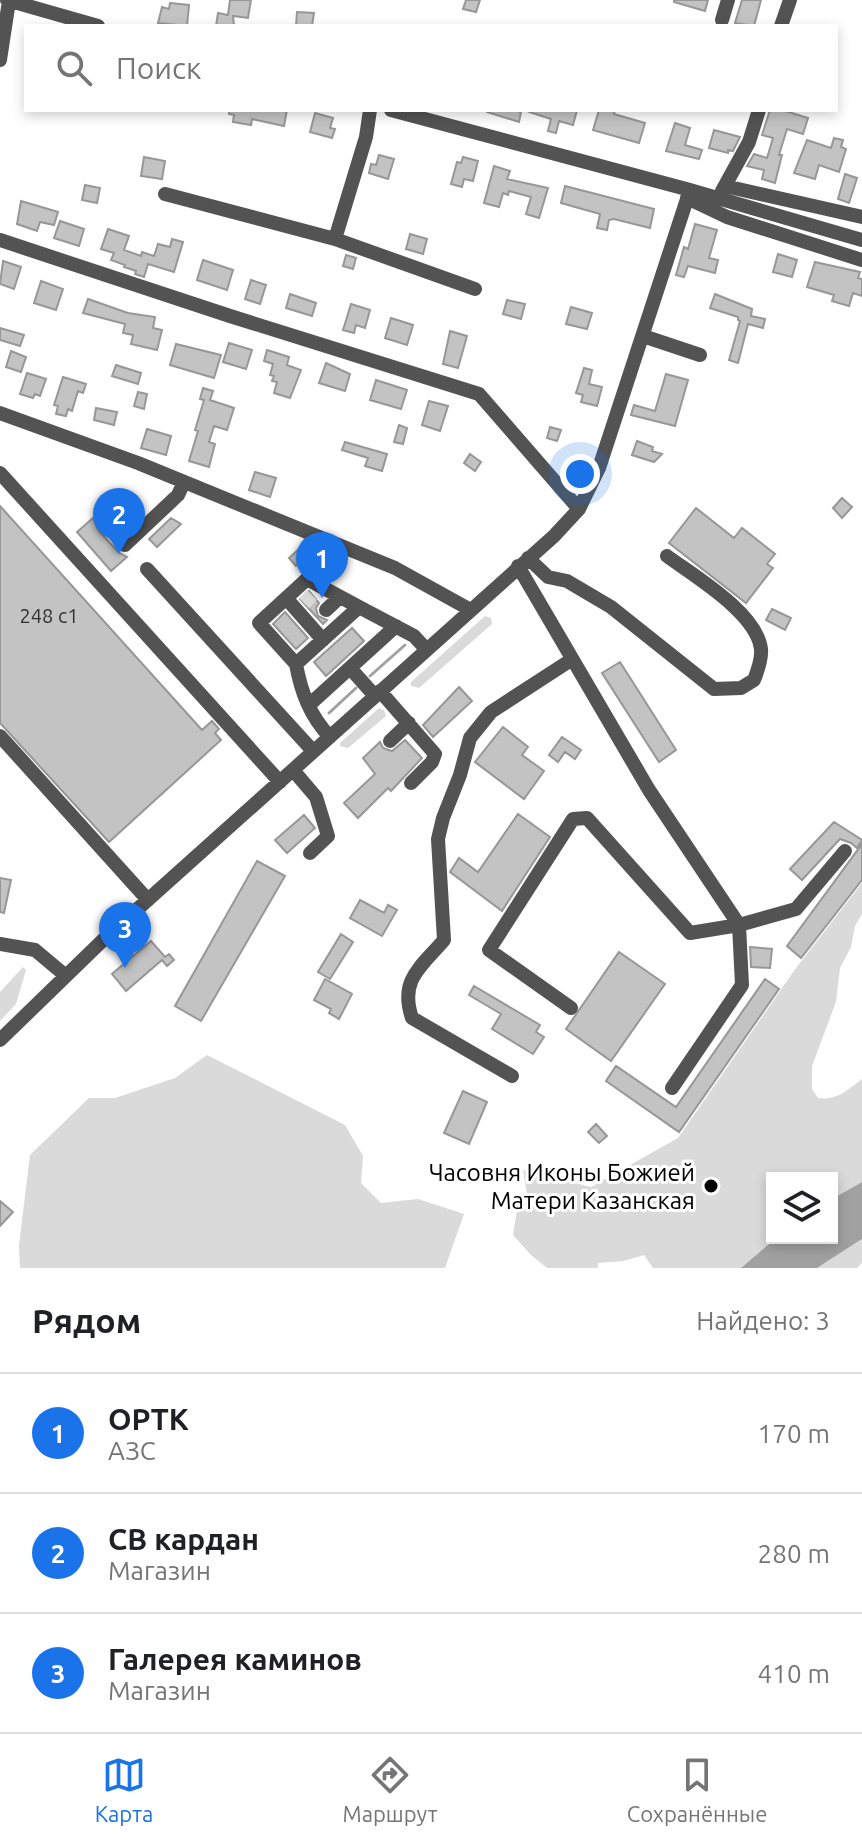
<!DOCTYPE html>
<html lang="ru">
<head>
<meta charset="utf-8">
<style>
  body { margin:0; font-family:Ubuntu,sans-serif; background:#f6f6f6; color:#202124 }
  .controls { position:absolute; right:24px; bottom:24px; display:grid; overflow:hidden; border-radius:0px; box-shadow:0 4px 12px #0003 }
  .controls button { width:72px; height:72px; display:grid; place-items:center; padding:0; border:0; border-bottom:2px solid #e0e0e0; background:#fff; color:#202124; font:40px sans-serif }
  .you { position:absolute; left:580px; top:474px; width:28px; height:28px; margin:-20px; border:6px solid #fff; border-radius:50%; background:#1a73e8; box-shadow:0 0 0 12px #1a73e833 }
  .badge { display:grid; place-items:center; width:52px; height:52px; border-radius:50%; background:#1a73e8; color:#fff; font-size:26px; font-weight:700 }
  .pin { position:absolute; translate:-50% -66px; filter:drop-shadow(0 2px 4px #0008) }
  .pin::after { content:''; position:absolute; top:42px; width:28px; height:24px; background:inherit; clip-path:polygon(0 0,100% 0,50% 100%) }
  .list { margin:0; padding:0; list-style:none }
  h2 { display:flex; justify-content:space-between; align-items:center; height:104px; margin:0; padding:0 32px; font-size:34px }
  h2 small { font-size:26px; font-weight:400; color:#757577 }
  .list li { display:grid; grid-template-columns:52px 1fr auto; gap:24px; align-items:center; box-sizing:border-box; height:120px; padding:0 32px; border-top:2px solid #e0e0e0 }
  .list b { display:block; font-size:30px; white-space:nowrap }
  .list p { margin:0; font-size:26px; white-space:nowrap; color:#757577 }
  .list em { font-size:26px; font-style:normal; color:#757577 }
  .icon { flex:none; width:44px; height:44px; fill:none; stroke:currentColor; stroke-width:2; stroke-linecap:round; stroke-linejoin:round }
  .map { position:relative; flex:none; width:862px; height:1268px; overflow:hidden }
  .search { position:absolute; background:#fff; box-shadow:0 4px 12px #0003; left:24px; right:24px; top:24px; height:88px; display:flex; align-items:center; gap:20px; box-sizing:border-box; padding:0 28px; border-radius:0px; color:#757577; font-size:30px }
  .sheet { height:464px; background:#fff }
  nav { display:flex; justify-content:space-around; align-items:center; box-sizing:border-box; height:112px; border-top:2px solid #e0e0e0; background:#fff; font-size:22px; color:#757577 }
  nav a { display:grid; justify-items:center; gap:4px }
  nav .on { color:#1a73e8 }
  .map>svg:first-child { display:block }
  .green { fill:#dadada }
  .water { fill:#a1a1a1 }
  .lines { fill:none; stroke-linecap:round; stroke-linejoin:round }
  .stream { stroke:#a1a1a1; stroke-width:3 }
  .building { fill:#c3c3c3; stroke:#979797; stroke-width:2 }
  .minor-tunnel { stroke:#d9d9d9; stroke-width:14; stroke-dasharray:14 7; stroke-linecap:butt }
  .minor { stroke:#535353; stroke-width:14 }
  .poi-dot { fill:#000; stroke:#fff; stroke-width:3 }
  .labels { text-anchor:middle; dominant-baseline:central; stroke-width:6; stroke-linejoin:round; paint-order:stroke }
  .number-label { font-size:20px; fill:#313131 }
  .poi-label { font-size:24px; fill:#000; stroke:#fff; text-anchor:end }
</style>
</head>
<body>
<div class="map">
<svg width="862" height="1268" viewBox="0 0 862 1268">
  <rect width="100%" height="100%" fill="#fff"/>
  <!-- green -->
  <path class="green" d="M 485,616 L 491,618 L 492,624 L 419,688 L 411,686 L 411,682 Z
    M 379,708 L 384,710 L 386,716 L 348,748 L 340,746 L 340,743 Z
    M 862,883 L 862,914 L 855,926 L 851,947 L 840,968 L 836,1002 L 812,1066 L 812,1089 L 818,1098 C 837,1101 847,1090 862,1079 L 862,1182 L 832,1199 L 832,1178 L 772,1178 L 772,1238 L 776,1238 L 741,1268 L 653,1268 L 644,1255 L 624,1261 L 598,1263 L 598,1268 L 547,1268 L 531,1255 L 513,1235 L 518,1204 L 527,1195 L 523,1170 L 591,1187 L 678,1138 L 796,968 Z
    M 23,967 L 26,970 L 16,1004 L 0,1021 L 0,992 Z
    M 207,1055 L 345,1125 L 363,1156 L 361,1183 L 381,1203 L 418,1199 L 464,1214 L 445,1268 L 20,1268 L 19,1245 L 30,1155 L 89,1098 L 115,1098 L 175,1078 Z
    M 862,1239 L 862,1263 L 857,1268 L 817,1268 Z"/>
  <!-- water -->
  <path class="water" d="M 862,1182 L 862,1239 L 817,1268 L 741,1268 L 776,1238 L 832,1238 L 832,1199 Z"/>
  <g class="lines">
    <!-- stream -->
    <path class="stream" d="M 370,676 L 405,645
      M 329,713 L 356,688"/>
  </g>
  <!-- building -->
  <path class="building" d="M 230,0 L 251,0 L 248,18 L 233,16 L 234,26 L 216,26 L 218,13 L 228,15 Z
    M 466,0 L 480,0 L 476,12 L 463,9 Z
    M 674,0 L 708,0 L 705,11 L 674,2 Z
    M 742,0 L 761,0 L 754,26 L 735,23 Z
    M 170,3 L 189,5 L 187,26 L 158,23 L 162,7 L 169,9 Z
    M 297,12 L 314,13 L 312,26 L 296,26 Z
    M 229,110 L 287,110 L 284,126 L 252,119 L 251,125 L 233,122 L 234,115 L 229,114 Z
    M 487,110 L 514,110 L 521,112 L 519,122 L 487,112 Z
    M 530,110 L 577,110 L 573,125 L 559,121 L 556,133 L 548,131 L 551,119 L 529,112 Z
    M 599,110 L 615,110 L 614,114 L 645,123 L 639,143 L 593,130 Z
    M 770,110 L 782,110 L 808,118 L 803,134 L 787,129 L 779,155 L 782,155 L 775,183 L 762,179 L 764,170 L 747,166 L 754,154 L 767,158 L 773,138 L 762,135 Z
    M 315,113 L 333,118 L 330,128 L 335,129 L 332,138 L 310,132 Z
    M 675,123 L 690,128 L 685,145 L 702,150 L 699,159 L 666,151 Z
    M 714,130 L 740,137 L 733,151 L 728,150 L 728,153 L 709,148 Z
    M 834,138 L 843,140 L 841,147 L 846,149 L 839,172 L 819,165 L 815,179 L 794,173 L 807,140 L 831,148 Z
    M 379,155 L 394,159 L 388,179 L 369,173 L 371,164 L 376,165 Z
    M 144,157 L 165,161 L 162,179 L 141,176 Z
    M 463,157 L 478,161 L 473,181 L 464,179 L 462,187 L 451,184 L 457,162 L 461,163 Z
    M 494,166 L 510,171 L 507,179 L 548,188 L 539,218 L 526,214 L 531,197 L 509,191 L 508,195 L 503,193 L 499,207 L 484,203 Z
    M 845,174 L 857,178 L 849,203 L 838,199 Z
    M 85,185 L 100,188 L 97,203 L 82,200 Z
    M 565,186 L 654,209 L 650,228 L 614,219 L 609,220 L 607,230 L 597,228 L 600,214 L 561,203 Z
    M 21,201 L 58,212 L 54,225 L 40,222 L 37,231 L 17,224 Z
    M 60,221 L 84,229 L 79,246 L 54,238 Z
    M 695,224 L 717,230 L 709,258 L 718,260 L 715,273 L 688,266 L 684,277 L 676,275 L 684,247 L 688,249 Z
    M 108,229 L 129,236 L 124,250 L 141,256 L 142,252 L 154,256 L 158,244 L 170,247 L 172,239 L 183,242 L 174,272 L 148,264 L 144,277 L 135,274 L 136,271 L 124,267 L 125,265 L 111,260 L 114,253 L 101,249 Z
    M 410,234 L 427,239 L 423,254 L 406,249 Z
    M 778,254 L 797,260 L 792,277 L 773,272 Z
    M 346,255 L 356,258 L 353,269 L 343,266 Z
    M 203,260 L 233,270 L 227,290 L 197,280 Z
    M 3,261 L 21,267 L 14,289 L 0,284 Z
    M 815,262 L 860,272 L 858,278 L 862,279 L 862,296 L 853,293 L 849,306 L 832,301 L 834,295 L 807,287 Z
    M 251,280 L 266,285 L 260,304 L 245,299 Z
    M 41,281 L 63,289 L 56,310 L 34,303 Z
    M 290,294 L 316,303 L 312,316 L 286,308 Z
    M 715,294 L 752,309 L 751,316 L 765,319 L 763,328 L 748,324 L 738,363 L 729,360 L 740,321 L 738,320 L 738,317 L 710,308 Z
    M 88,299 L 128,313 L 155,317 L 153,328 L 162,330 L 157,350 L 131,344 L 133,335 L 123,333 L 125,324 L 83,313 Z
    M 507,300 L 525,304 L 521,319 L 503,314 Z
    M 351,304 L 370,310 L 365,328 L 356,325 L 354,333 L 343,330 Z
    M 571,307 L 592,313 L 587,329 L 566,324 Z
    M 391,318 L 413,325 L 407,345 L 385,338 Z
    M 0,328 L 24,335 L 20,346 L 0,340 Z
    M 450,331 L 467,336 L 458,368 L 443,364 Z
    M 229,343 L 252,350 L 246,369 L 223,362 Z
    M 176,344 L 221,355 L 214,378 L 170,365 Z
    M 267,350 L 289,357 L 287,365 L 301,370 L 290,398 L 274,393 L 277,382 L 272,381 L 274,376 L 270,375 L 273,364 L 264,361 Z
    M 11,351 L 26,357 L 21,372 L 6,367 Z
    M 326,363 L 350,374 L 345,391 L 319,383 Z
    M 116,365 L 141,373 L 138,384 L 112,376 Z
    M 584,368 L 592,370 L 589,384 L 602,387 L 597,406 L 581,402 L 583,395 L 576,393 Z
    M 27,373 L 46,379 L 40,396 L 35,394 L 33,398 L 20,394 Z
    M 666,374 L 688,380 L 675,426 L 631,415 L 634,405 L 655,411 Z
    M 63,377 L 86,384 L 83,393 L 78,391 L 72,411 L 68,409 L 66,416 L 56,414 L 58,406 L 54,405 Z
    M 376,380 L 407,390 L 401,409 L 370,400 Z
    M 203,388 L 213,391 L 210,400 L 234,408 L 227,430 L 214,426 L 209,442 L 215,444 L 209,467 L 189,461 L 198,431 L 195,430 L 204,400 L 200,399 Z
    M 138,392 L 147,394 L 144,409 L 134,406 Z
    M 429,401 L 448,406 L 440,431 L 422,425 Z
    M 96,408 L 117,412 L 114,425 L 94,420 Z
    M 399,425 L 407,428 L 403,444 L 394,442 Z
    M 550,427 L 561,430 L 557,441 L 547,438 Z
    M 147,429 L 171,436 L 166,455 L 141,448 Z
    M 637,441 L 653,447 L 652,451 L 662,454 L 654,462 L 632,455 Z
    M 345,442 L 387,454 L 382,471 L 365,466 L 368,458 L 342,450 Z
    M 470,454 L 481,462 L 475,471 L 464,463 Z
    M 255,472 L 276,478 L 270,497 L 249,490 Z
    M 842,498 L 852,507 L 842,518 L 833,508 Z
    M 0,506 L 202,730 L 212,721 L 219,729 L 215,733 L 221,740 L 109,842 L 0,723 Z
    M 696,508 L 734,538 L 742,528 L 775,554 L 767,564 L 773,568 L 746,603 L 669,543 Z
    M 93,518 L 98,530 L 118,552 L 127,557 L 111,571 L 77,532 Z
    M 171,518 L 181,524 L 157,547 L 149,539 Z
    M 302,546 L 318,565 L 313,571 L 305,569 L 299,563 L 296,566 L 289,558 Z
    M 309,591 L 319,603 L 316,608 L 318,616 L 327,620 L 323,624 L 300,599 Z
    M 772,609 L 791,618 L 785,630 L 766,620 Z
    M 285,612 L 308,638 L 296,649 L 273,624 Z
    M 352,628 L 364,641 L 326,676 L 314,662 Z
    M 620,662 L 676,750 L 659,762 L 602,673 Z
    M 459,687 L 472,701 L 433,737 L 423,725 Z
    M 503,727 L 528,747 L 522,755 L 544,771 L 524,799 L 475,762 Z
    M 562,737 L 581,750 L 575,759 L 565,752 L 558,762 L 549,755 Z
    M 405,740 L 422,758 L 391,791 L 388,788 L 358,818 L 344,803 L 375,774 L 363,758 L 380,742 L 383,748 L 392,751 Z
    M 518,814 L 550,837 L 502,911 L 450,872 L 459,858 L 478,872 Z
    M 304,815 L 315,828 L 287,853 L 275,840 Z
    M 834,822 L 862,840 L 857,848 L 851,843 L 840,839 L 802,880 L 790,869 Z
    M 862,844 L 862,880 L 801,958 L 787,946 Z
    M 257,861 L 285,876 L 201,1021 L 175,1006 Z
    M 0,878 L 11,880 L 4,913 L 0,912 Z
    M 360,900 L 384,913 L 388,905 L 397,910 L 382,936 L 350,918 Z
    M 341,934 L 353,942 L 330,979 L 318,972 Z
    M 151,941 L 165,957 L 169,954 L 174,960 L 167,966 L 162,960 L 126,991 L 112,974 Z
    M 750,947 L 772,949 L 770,968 L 751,967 Z
    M 619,952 L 665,984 L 611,1061 L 566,1029 Z
    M 325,979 L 352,994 L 339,1019 L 329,1013 L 331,1009 L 314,1000 Z
    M 765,979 L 779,989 L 679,1132 L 606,1081 L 616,1066 L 676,1107 Z
    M 474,986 L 540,1025 L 536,1032 L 544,1037 L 533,1054 L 492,1029 L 501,1014 L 469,995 Z
    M 463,1091 L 487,1102 L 469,1144 L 444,1133 Z
    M 596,1124 L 607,1136 L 599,1143 L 588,1132 Z
    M 0,1201 L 13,1212 L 0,1226 Z"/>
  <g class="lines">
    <!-- minor-tunnel -->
    <path class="minor-tunnel" d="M 304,603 L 312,595"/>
    <!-- minor -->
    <path class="minor" d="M 7,0 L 98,26
      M 722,20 L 728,0
      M 781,26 L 790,0
      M 0,60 L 9,1
      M 391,110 L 690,190 L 862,240
      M 725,186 L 862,217
      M 722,191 L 749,142 L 759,110
      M 165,194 L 335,239 L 475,289
      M 687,198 L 727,217 L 862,260
      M 335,239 L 366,137 L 370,110
      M 0,240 L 230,316 L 479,394 L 579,509
      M 643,336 L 700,355
      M 0,413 L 138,463 L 395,568 L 469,609
      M 0,473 L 280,782
      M 105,523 L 125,545 L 178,495 L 184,482
      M 528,558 L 548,577 L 567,581 L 611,607 L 714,689 L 741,688 L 754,680 C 758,670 762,659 761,649 C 757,613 694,576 667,556
      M 518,566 L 649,790 L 739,925 L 796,909 L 845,851
      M 147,569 L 313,751
      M 286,598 L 323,640
      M 326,610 L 340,597
      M 296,664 L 259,623 L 307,579 L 359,607
      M 350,668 L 375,696
      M 380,691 L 435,754 L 432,762 L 411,783
      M 309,705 L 396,626
      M 0,736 L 148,900
      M 330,737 C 310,716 301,692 296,664 L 359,607 L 414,636 L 426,649
      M 390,741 L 409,723
      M 293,770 L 316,797 L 328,836 L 310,853
      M 0,944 L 35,950 L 66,976
      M 571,1008 L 489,950 L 573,819 L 587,818 L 690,933 L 739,925 L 742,985 L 672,1088
      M 0,1040 L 103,940 L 554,536 L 579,509 L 599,468 L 690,190
      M 512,1076 L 412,1018 C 399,980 421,967 444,940 L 438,839 L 443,818 L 460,775 L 470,738 L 491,712 L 571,660"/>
  </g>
  <!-- markers -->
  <circle class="poi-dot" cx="711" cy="1186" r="8"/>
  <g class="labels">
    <!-- number labels -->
    <g class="number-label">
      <text x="49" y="615">248 с1</text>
    </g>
    <!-- poi labels -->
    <g class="poi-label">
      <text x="695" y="1172">Часовня Иконы Божией<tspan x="695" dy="28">Матери Казанская</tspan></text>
    </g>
  </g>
</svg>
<div class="controls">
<button><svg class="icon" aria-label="layers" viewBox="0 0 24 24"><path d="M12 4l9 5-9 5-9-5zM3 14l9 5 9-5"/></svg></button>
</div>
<div class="you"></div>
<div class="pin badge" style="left:322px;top:598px">1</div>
<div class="pin badge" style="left:119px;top:554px">2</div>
<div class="pin badge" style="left:125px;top:968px">3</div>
<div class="search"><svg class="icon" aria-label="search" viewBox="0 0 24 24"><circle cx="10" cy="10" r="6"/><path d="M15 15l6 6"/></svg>Поиск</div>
</div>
<section class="sheet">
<h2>Рядом<small>Найдено: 3</small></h2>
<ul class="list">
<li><span class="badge">1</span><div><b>ОРТК</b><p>АЗС</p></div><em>170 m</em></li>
<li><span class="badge">2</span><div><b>СВ кардан</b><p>Магазин</p></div><em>280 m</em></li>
<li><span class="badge">3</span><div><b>Галерея каминов</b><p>Магазин</p></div><em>410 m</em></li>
</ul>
</section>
<nav>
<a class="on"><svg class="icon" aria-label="map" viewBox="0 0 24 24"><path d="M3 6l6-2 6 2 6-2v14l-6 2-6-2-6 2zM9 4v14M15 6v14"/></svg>Карта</a>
<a><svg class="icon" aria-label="directions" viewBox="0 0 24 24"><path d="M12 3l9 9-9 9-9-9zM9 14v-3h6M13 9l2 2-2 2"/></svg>Маршрут</a>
<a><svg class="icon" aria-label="saved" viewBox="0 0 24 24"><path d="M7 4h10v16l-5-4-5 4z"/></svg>Сохранённые</a>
</nav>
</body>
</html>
